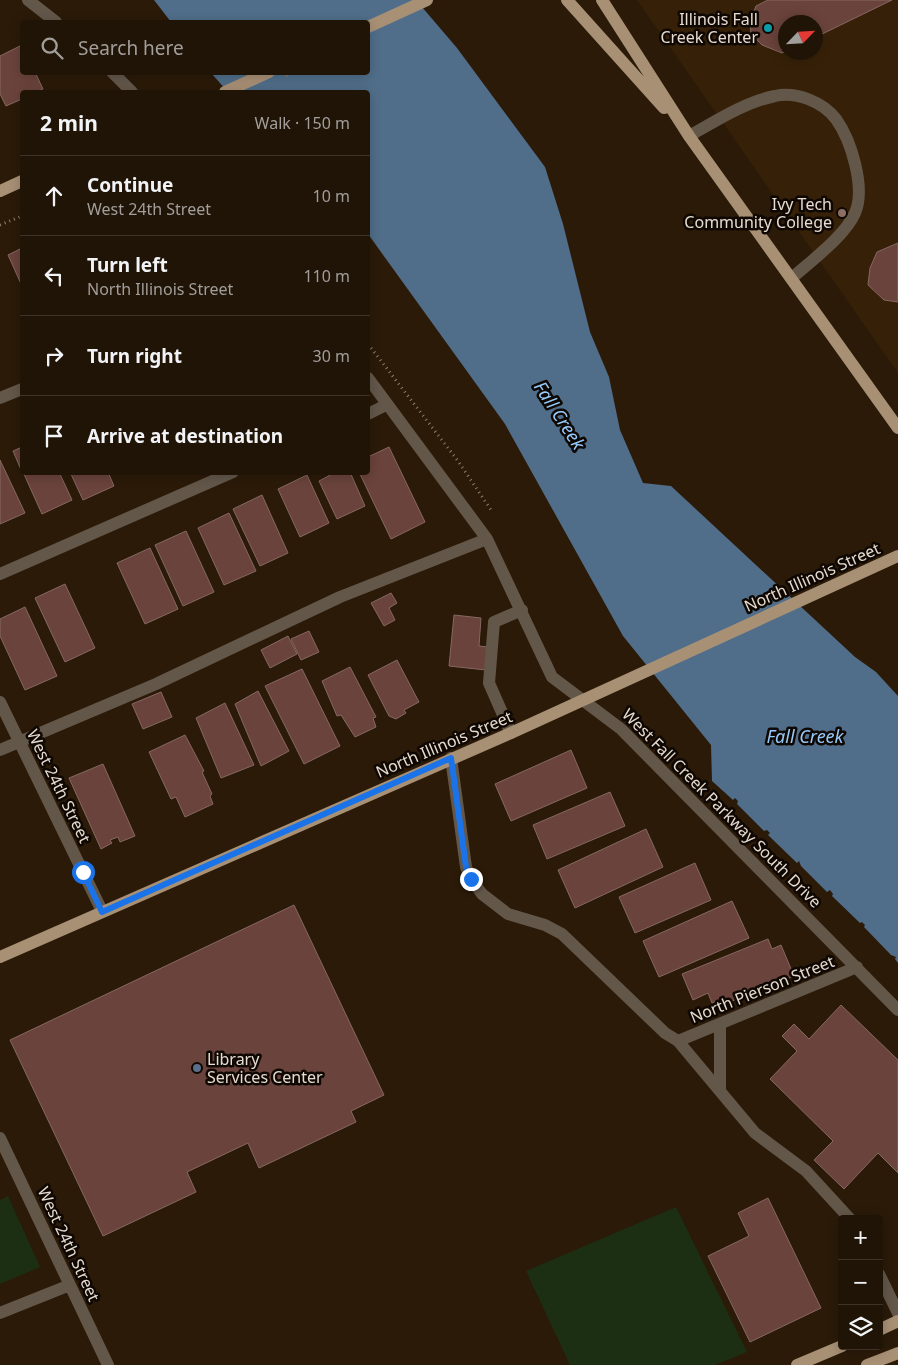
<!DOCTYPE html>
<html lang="en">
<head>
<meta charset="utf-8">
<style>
  body { margin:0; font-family:"Noto Sans",sans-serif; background:#281d10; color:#f1f3f6 }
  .controls { position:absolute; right:15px; bottom:15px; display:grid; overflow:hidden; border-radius:5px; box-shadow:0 2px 12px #0003 }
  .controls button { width:45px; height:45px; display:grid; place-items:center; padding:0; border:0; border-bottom:1px solid #3d3328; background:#201406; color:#f1f3f6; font:25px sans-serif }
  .compass { position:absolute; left:778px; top:15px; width:45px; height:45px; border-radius:50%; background:#201406; box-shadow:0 2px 12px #0003; rotate:65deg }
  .stop { position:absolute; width:15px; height:15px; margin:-11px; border:4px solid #1a73e8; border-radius:50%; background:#fff }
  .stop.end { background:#1a73e8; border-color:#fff; box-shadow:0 1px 5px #0008 }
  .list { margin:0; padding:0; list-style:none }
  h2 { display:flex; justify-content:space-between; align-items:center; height:65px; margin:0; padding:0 20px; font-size:21px }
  h2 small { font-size:16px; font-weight:400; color:#a29e9b }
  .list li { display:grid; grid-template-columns:32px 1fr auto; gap:15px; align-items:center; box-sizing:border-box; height:80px; padding:0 20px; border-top:1px solid #3d3328 }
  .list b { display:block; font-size:19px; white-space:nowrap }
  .list p { margin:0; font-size:16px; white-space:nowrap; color:#a29e9b }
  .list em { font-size:16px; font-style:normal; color:#a29e9b }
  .icon { flex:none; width:28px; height:28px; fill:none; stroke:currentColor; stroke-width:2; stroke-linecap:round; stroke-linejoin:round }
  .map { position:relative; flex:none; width:898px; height:1365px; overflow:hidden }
  .search { position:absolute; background:#201406; box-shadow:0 2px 12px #0003; left:20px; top:20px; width:350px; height:55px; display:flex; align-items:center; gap:12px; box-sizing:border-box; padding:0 18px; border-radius:5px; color:#a29e9b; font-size:19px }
  .panel { position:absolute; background:#201406; box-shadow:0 2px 12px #0003; left:20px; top:90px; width:350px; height:385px; border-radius:5px }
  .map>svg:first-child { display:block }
  .built { fill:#362108; fill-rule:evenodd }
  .green { fill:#1c2f12 }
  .water { fill:#506e8a }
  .building { fill:#6a433c; stroke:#866863 }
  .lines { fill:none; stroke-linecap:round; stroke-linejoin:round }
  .path { stroke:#8d7f70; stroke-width:3; stroke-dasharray:1 4; stroke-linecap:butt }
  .minor { stroke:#63574a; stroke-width:12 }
  .major { stroke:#a89075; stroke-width:12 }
  .route { stroke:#1a73e8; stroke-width:6 }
  .culture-dot { fill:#0f9aa8; stroke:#0e0702; stroke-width:2 }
  .education-dot { fill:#8d6e63; stroke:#0e0702; stroke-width:2 }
  .service-dot { fill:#5c6f8a; stroke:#0e0702; stroke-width:2 }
  .labels { text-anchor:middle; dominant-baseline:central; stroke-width:5; stroke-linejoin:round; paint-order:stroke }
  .poi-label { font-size:16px; fill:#e6dbd0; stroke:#0e0702; text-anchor:end }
  .street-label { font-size:16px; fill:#e6dbd0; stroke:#0e0702 }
  .water-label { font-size:18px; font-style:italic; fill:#96cafa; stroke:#0e0702 }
</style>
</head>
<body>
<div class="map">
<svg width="898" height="1365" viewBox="0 0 898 1365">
  <rect width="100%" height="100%" fill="#2b1a08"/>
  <!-- built -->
  <path class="built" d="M 637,0 L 898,0 L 898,373 ZM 786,22 L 816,22 L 816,52 L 786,52 Z"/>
  <!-- green -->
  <path class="green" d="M 8,1196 L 40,1267 L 0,1284 L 0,1200 Z
    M 676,1207 L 747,1352 L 715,1365 L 570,1365 L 526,1271 Z"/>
  <!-- water -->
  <path class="water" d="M 154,0 L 416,0 L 457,48 L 545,167 L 563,224 L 590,332 L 609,377 L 620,430 L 643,483 L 671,486 L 855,657 L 876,672 L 898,696 L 898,963 L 895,959 L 896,957 L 891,955 L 864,927 L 865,925 L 862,922 L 860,923 L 832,896 L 833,894 L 830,890 L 827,892 L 801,866 L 799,861 L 797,863 L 768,835 L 770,833 L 767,830 L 764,831 L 737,804 L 738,801 L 735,798 L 733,800 L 712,781 L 711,745 L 623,636 L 505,424 L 368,234 L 368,92 L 228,92 L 211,73 L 368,72 L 368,22 L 171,22 Z"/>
  <!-- building -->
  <path class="building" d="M 768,0 L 892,0 L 816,37 L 816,22 L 786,22 L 786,51 L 782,53 L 762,45 L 751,34 L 750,22 L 756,6 Z
    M 22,45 L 22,72 L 35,72 L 43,89 L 36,92 L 22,92 L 22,99 L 6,106 L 0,94 L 0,56 Z
    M 898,243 L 898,302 L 884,300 L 868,285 L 870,268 L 877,252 Z
    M 22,248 L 22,286 L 8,255 Z
    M 22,447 L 22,472 L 13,451 Z
    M 389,447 L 425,522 L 391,539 L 359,472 L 368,472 L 368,457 Z
    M 0,460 L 25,513 L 0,524 Z
    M 23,472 L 59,472 L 72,500 L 42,514 Z
    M 70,472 L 108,472 L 114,486 L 83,500 Z
    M 336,472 L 350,472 L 365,506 L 337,519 L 319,481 Z
    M 307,475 L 329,523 L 300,537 L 278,489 Z
    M 262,495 L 288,553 L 260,566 L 233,509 Z
    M 229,513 L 256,571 L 224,585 L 198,528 Z
    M 186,531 L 214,592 L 183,606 L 155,545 Z
    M 150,548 L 178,609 L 145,624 L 117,563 Z
    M 65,584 L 95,648 L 65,662 L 35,598 Z
    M 391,593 L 397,603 L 389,608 L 395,620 L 384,626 L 371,603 Z
    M 25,607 L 57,676 L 25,690 L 0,636 L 0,619 Z
    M 454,615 L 481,618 L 479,646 L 488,647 L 486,670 L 449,666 Z
    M 309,631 L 319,652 L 301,660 L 291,639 Z
    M 288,636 L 297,654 L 270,668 L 261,650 Z
    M 397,660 L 419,702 L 404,710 L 406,713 L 396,719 L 389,716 L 368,675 Z
    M 350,667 L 376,717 L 373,718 L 376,727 L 355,737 L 341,715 L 337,716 L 322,681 Z
    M 302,669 L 340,746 L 304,764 L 265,686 Z
    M 258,691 L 289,751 L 261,766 L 235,704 Z
    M 161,692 L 172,717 L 143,729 L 132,704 Z
    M 225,703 L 254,765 L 221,778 L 196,718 Z
    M 185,735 L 204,771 L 202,772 L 212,794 L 210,796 L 213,804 L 185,817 L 176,797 L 171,799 L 149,752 Z
    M 571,750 L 587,788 L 511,821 L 495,784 Z
    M 103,764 L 135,836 L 120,842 L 118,837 L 110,840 L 112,843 L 101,849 L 69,778 Z
    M 610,792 L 625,826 L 547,859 L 533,825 Z
    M 646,829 L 663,867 L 575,908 L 558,870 Z
    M 695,863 L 711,900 L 635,933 L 619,897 Z
    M 732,901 L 749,938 L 659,977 L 643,941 Z
    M 294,905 L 384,1095 L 351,1111 L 356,1122 L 259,1168 L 248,1143 L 187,1172 L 196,1192 L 103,1236 L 10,1040 Z
    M 768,939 L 772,949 L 781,945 L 794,976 L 722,1005 L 720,1000 L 712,1003 L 708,993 L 693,1000 L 682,974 Z
    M 841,1005 L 898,1060 L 898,1173 L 878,1153 L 844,1189 L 814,1160 L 833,1141 L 770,1079 L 797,1051 L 782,1036 L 794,1024 L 809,1039 Z
    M 768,1198 L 821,1308 L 750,1342 L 708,1256 L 749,1236 L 738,1213 Z"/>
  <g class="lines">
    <!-- path -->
    <path class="path" d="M 286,76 L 293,72
      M 0,225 L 22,216
      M 368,344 L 458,461 L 491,510"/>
    <!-- minor -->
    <path class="minor" d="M 28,0 L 56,22
      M 112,72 L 132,92
      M 689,136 C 716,121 745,102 775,96 C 796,91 823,102 836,119 C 851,140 866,188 855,213 C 845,236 811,261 792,278
      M 368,378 L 487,539 L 552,677 L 621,729 L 898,1010
      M 0,398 L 22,389
      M 368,414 L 386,405
      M 0,574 L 233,472
      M 0,702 L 102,911
      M 511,733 L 489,683 L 494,622 L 522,610
      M 0,750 L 156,684 L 340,597 L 487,539
      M 451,758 L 466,867 L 471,879 L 482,894 L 508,914 L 545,925 L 562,934 L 665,1033 L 678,1041 L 755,1133 L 806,1171 L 850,1219
      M 720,1024 L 720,1091
      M 678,1041 L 857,967
      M 0,1138 L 108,1365
      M 879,1274 L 898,1313
      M 0,1313 L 70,1285"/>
    <!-- major -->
    <path class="major" d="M 567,0 L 664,108
      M 602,0 L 689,136 L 898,428
      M 368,27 L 427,0
      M 225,92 L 269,72
      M 0,191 L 22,181
      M 0,957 L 511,733 L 898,556
      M 879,1330 L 898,1321
      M 797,1365 L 842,1346
      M 867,1365 L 898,1353"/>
  </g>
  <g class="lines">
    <!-- route -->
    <path class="route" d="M 83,872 L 102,912 L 451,758 L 466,867 L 471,879"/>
  </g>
  <!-- markers -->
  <circle class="culture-dot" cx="768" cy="28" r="5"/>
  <circle class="education-dot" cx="842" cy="213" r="5"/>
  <circle class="service-dot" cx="197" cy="1068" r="5"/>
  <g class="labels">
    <!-- poi labels -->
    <g class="poi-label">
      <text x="758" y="19">Illinois Fall<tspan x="758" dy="18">Creek Center</tspan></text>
      <text x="832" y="204">Ivy Tech<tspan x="832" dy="18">Community College</tspan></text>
      <text x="207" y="1059" text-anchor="start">Library<tspan x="207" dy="18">Services Center</tspan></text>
    </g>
    <!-- street labels -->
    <g class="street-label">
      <text transform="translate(812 577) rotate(-24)">North Illinois Street</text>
      <text transform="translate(444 744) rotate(-23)">North Illinois Street</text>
      <text transform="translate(59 786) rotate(64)">West 24th Street</text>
      <text transform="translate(722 808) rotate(45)">West Fall Creek Parkway South Drive</text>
      <text transform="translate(762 989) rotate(-22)">North Pierson Street</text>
      <text transform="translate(69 1244) rotate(65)">West 24th Street</text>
    </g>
    <!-- water labels -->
    <g class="water-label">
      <text transform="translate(560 415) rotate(57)">Fall Creek</text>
      <text x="805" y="736">Fall Creek</text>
    </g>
  </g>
</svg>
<div class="controls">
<button>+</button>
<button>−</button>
<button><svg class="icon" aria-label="layers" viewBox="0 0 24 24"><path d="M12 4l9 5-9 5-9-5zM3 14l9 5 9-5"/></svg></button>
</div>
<svg class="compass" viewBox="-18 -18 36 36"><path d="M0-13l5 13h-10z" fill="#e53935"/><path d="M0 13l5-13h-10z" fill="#a29e9b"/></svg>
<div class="stop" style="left:83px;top:872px"></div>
<div class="stop end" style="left:471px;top:879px"></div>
<div class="search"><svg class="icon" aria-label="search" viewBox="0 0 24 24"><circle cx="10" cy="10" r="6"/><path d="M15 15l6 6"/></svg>Search here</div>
<section class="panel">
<h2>2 min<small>Walk · 150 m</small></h2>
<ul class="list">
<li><svg class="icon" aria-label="ahead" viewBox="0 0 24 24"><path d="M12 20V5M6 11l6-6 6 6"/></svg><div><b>Continue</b><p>West 24th Street</p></div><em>10 m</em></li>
<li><svg class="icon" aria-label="left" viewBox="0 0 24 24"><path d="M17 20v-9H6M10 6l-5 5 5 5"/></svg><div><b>Turn left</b><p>North Illinois Street</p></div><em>110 m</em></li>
<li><svg class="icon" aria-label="right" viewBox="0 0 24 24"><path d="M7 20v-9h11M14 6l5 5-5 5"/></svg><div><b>Turn right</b></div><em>30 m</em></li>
<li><svg class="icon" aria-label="arrive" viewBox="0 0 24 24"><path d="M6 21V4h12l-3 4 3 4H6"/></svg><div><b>Arrive at destination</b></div></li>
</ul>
</section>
</div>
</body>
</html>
